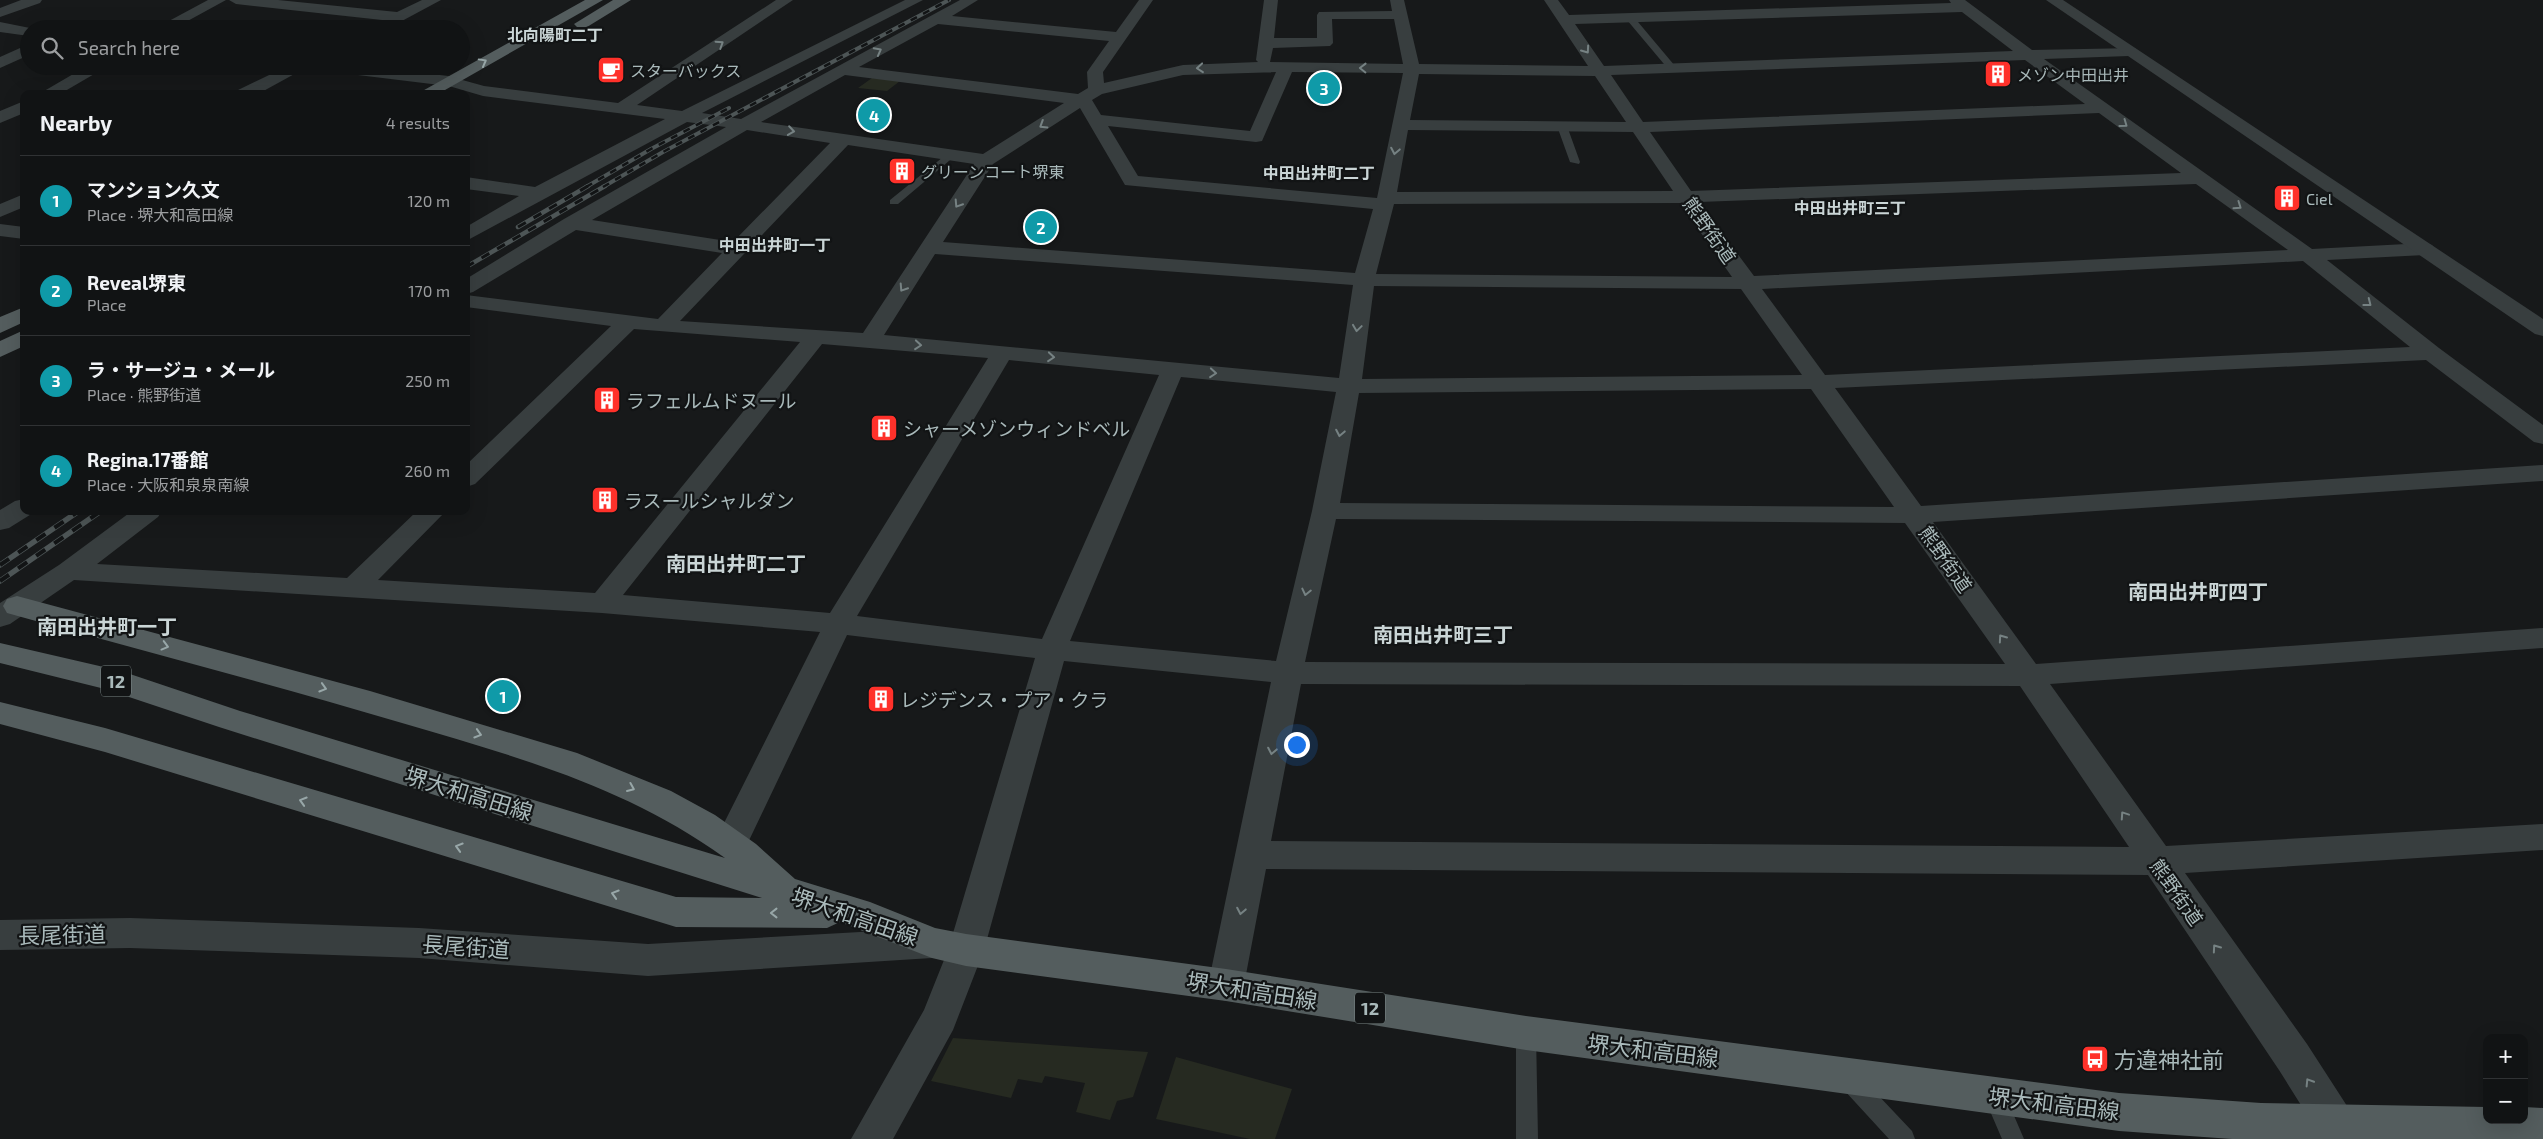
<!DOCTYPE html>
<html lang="en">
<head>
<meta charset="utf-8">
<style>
  body { margin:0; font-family:"Exo 2","Noto Sans JP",sans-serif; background:#1a1c1d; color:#f1f3f6 }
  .controls { position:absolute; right:15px; bottom:15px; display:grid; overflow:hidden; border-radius:10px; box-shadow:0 5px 20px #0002 }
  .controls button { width:45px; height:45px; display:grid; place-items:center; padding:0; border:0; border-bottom:1px solid #303234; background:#111314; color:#f1f3f6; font:25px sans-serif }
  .you { position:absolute; left:1296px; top:744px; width:18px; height:18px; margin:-12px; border:4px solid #fff; border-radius:50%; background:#1a73e8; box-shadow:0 0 0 8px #1a73e833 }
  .badge { display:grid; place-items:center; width:32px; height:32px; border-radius:50%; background:#8c9099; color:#fff; font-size:16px; font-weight:700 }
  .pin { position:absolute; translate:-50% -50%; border:2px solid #fff; box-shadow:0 1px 5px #0006 }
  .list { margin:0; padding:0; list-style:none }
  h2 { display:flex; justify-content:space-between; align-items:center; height:65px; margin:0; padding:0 20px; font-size:21px }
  h2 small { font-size:16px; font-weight:400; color:#9c9ea0 }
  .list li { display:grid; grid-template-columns:32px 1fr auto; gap:15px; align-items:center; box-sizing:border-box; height:90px; padding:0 20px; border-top:1px solid #303234 }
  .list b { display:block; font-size:19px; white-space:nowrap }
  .list p { margin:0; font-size:16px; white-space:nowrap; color:#9c9ea0 }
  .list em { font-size:16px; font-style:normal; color:#9c9ea0 }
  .icon { flex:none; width:28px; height:28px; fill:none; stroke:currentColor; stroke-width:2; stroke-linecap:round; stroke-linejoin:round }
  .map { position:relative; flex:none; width:2543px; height:1139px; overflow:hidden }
  .search { position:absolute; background:#111314; box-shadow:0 5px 20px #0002; left:20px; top:20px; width:450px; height:55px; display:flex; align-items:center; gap:12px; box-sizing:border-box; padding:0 18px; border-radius:28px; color:#9c9ea0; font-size:19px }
  .panel { position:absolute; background:#111314; box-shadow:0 5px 20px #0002; left:20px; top:90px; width:450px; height:425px; border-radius:10px }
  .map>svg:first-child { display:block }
  .green { fill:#262a21 }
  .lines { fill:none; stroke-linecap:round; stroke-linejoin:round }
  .service { fill:#383e3f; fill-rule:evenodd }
  .minor { fill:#383e3f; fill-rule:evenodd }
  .tertiary { fill:#383e3f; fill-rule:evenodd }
  .primary { fill:#545d5e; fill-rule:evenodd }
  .rail-far2-casing { stroke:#4d5556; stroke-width:4 }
  .rail-far1-casing { stroke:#4d5556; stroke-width:4.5 }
  .rail-casing { stroke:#4d5556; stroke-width:5.5 }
  .rail-far2 { stroke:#121415; stroke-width:2.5; stroke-dasharray:7; stroke-linecap:butt }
  .rail-far1 { stroke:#121415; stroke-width:3; stroke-dasharray:9; stroke-linecap:butt }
  .rail { stroke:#121415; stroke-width:4; stroke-dasharray:11; stroke-linecap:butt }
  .oneway { stroke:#768283 }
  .oneway2 { stroke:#98a7a8 }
  .labels { text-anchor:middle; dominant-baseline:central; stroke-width:4.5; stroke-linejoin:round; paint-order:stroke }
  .far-neighbourhood-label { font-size:16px; font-weight:bold; fill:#cad5d6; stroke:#121415 }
  .far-poi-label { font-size:16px; fill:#a9b9ba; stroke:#121415; text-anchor:start }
  .shield { fill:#121415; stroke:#7c8888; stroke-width:1 }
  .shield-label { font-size:18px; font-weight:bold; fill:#a9b9ba }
  .street-label { font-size:19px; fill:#a9b9ba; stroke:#121415 }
  .poi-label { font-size:19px; fill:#a9b9ba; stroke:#121415; text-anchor:start }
  .neighbourhood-label { font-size:20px; font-weight:bold; fill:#cad5d6; stroke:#121415 }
  .near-street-label { font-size:22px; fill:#a9b9ba; stroke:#121415 }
  .near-poi-label { font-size:22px; fill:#a9b9ba; stroke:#121415; text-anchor:start }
</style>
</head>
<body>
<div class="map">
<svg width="2543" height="1139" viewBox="0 0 2543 1139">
  <rect width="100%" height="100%" fill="#17191a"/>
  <!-- green -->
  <path class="green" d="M 872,78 L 900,81 L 887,91 L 858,88 Z
    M 953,1038 L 1148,1052 L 1133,1097 L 1117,1101 L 1110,1120 L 1076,1112 L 1085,1083 L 1045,1076 L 1042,1083 L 1018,1079 L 1011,1098 L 931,1081 Z
    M 1176,1057 L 1292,1089 L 1275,1139 L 1250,1139 L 1156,1119 Z"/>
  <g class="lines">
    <!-- service -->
    <path class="service" d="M 1627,16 L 1633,16 L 1675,66 L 1675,70 L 1669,70 L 1627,20 Z
      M 1562,123 L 1567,126 L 1580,162 L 1579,164 L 1570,162 L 1557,126 Z
      M 948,153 L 956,155 L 898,204 L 890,204 L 890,200 Z
      M 1526,1024 L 1533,1026 L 1536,1033 L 1538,1139 L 1516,1139 L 1516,1033 L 1519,1026 Z
      M 1852,1073 L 1860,1076 L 1912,1131 L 1915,1139 L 1889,1139 L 1844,1090 L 1841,1083 L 1844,1076 Z
      M 1995,1087 L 2003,1090 L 2024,1139 L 2002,1139 L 1984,1097 L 1987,1090 Z"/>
    <!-- minor -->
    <path class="minor" d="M 21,0 L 42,0 L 40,3 L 0,17 L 0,8 Z
      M 208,0 L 226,0 L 173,29 L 154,29 Z
      M 229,0 L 278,0 L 397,12 L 422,0 L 441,0 L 387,29 L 375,29 L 373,26 L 382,20 L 236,4 Z
      M 776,0 L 793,0 L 637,105 L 682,111 L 905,0 L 923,0 L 702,113 L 741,119 L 960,0 L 978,0 L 952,16 L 1116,32 L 1139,0 L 1153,0 L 1103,72 L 1104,83 L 1183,65 L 1258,62 L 1256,60 L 1264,0 L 1278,0 L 1274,38 L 1317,38 L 1317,15 L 1319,12 L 1392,11 L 1390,0 L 1404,0 L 1419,64 L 1588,66 L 1544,0 L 1558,0 L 1569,15 L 1951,3 L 1949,0 L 1965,0 L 2032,50 L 2135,48 L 2137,51 L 2135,54 L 2129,56 L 2044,59 L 2312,249 L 2425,243 L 2432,245 L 2435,249 L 2432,253 L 2425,255 L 2327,260 L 2439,348 L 2543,425 L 2543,444 L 2534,442 L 2426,360 L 1835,388 L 1921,506 L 2543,465 L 2543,481 L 1933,522 L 2036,664 L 2543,628 L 2543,648 L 2050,684 L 2166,846 L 2543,824 L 2543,850 L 2185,873 L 2307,1044 L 2349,1109 L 2355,1123 L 2349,1137 L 2343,1139 L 2321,1137 L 2279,1070 L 2148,875 L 1266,869 L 1244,985 L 1239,997 L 1226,1001 L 1213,997 L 1208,985 L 1271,682 L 1064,661 L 984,950 L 953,1030 L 893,1139 L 851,1139 L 924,1010 L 948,950 L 1035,658 L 847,635 L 743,853 L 731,857 L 719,853 L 714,843 L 820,632 L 602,613 L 74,580 L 10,624 L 0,627 L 0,603 L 59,565 L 132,511 L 162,511 L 158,517 L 97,564 L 347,578 L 417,511 L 446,511 L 378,580 L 595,593 L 800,342 L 634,329 L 475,484 L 466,487 L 466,465 L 611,326 L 466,307 L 466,295 L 658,319 L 722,253 L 576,230 L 473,292 L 466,294 L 466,279 L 564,219 L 726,127 L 687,122 L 466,241 L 466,227 L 519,196 L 466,189 L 466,177 L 535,187 L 665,119 L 483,96 L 442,84 L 440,81 L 448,76 L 484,86 L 618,103 ZM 1962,12 L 2013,51 L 1604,66 L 1575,24 ZM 1332,19 L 1394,19 L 1403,64 L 1270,62 L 1273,48 L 1330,46 L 1333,43 ZM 938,24 L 1109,41 L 1087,72 L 1088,88 L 1078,94 L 859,67 ZM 2025,60 L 2085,104 L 1643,122 L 1611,75 ZM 1276,72 L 1250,131 L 1101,115 L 1092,100 L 1102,94 L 1183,75 ZM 1292,72 L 1403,73 L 1377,198 L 1138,176 L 1108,126 L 1256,142 L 1262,141 ZM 1419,74 L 1595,76 L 1626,122 L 1410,120 ZM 845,75 L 1064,103 L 983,154 L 761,122 ZM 1080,108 L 1125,185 L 1373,209 L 1355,273 L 943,242 L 993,164 ZM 2099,113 L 2181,173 L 1691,191 L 1650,132 ZM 747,130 L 830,143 L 733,242 L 592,220 ZM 1408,130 L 1633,132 L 1673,191 L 1397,192 ZM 848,145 L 974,164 L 863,333 L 680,321 ZM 2196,184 L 2288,250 L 1754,276 L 1699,202 ZM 1680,203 L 1732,277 L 1376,274 L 1394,204 ZM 935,254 L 1353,285 L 1339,378 L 884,335 ZM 2303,261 L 2410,347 L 1825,375 L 1762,289 ZM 1374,286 L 1741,289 L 1802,375 L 1362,379 ZM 822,344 L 988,358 L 830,613 L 623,595 ZM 1009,360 L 1159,375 L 1042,639 L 857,616 ZM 1181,377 L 1336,392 L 1312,511 L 1276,661 L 1070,641 ZM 1811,389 L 1894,507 L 1340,503 L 1359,393 ZM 1336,519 L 1905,523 L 2005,664 L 1305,662 ZM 1301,684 L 2020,686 L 2129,847 L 1271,841 Z
      M 29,44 L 29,55 L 0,68 L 0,57 Z
      M 87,66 L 108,66 L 60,94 L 39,94 Z
      M 288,66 L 309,66 L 258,94 L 236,94 L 238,90 Z
      M 24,101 L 24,113 L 0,123 L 0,111 Z
      M 24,194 L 24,207 L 0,217 L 0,204 Z
      M 0,224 L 24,227 L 24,239 L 0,236 Z
      M 24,499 L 24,511 L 34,511 L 33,513 L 9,528 L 0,530 L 0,510 L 15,501 Z
      M 130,918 L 419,928 L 648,944 L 932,928 L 945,932 L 950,943 L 945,954 L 932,958 L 648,976 L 419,958 L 130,948 L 0,950 L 0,920 Z"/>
    <!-- tertiary -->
    <path class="tertiary" d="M 2046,0 L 2063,0 L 2543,319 L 2543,336 L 2535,334 Z
      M 0,22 L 35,29 L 29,29 L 29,36 L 0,32 Z
      M 317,66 L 367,66 L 448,76 L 456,81 L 448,86 L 325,71 Z"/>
    <!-- primary -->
    <path class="primary" d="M 585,0 L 603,0 L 438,94 L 417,94 Z
      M 613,0 L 631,0 L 587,27 L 577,27 L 574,24 Z
      M 24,307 L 24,322 L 0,333 L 0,317 Z
      M 24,330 L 24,346 L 0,357 L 0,341 Z
      M 17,596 L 370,691 L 577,753 L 671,791 L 715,815 L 756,844 L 795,879 L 870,902 L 935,928 L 966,934 L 1226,969 L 1526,1016 L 2119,1093 L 2261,1103 L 2487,1107 L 2487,1120 L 2524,1120 L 2524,1107 L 2543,1108 L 2543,1139 L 2232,1139 L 2119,1131 L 1526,1050 L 1226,1001 L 966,966 L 932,958 L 840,922 L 827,928 L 676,927 L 105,752 L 0,724 L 0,702 L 105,728 L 676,897 L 762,898 L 219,727 L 105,689 L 0,663 L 0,643 L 121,671 L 240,711 L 725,858 C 625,786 517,757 402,723 C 271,684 139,650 7,613 L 3,606 L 7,599 Z"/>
    <!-- rail-far2 casing -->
    <g class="rail-far2-casing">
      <path id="rail-far2" d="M 586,187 L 651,149 L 729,108
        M 603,187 L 663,152 L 949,0"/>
    </g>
    <!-- rail-far1 casing -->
    <g class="rail-far1-casing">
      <path id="rail-far1" d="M 518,227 L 588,186
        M 466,267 L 605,186"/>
    </g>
    <!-- rail casing -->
    <g class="rail-casing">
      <path id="rail" d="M 0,565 L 79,511
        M 0,581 L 101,511"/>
    </g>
    <!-- rail-far2 -->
    <use href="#rail-far2" class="rail-far2"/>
    <!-- rail-far1 -->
    <use href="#rail-far1" class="rail-far1"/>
    <!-- rail -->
    <use href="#rail" class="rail"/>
  </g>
  <!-- one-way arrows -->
  <defs><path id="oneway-chevron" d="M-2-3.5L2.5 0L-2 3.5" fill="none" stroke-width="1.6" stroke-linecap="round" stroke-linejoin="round" transform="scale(1.25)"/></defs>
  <g class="oneway">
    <use href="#oneway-chevron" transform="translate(720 44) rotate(-33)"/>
    <use href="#oneway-chevron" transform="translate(1586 50) rotate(55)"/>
    <use href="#oneway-chevron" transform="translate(878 51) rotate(-28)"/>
    <use href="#oneway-chevron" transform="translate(1200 68) rotate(175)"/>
    <use href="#oneway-chevron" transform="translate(1363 68) rotate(-179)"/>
    <use href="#oneway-chevron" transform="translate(2124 124) rotate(36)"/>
    <use href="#oneway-chevron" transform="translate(1043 125) rotate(148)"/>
    <use href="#oneway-chevron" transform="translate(791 131) rotate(8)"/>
    <use href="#oneway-chevron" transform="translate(1395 151) rotate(101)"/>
    <use href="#oneway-chevron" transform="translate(958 204) rotate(123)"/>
    <use href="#oneway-chevron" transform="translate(2238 206) rotate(35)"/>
    <use href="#oneway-chevron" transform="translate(903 288) rotate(123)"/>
    <use href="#oneway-chevron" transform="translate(2368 303) rotate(38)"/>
    <use href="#oneway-chevron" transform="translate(1357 328) rotate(98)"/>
    <use href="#oneway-chevron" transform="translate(918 345) rotate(5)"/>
    <use href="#oneway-chevron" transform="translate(1051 357) rotate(5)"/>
    <use href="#oneway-chevron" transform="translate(1213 373) rotate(5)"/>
    <use href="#oneway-chevron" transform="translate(1340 433) rotate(101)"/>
    <use href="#oneway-chevron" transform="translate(1306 592) rotate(103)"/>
    <use href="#oneway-chevron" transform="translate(2002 638) rotate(-125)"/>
    <use href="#oneway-chevron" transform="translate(1272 751) rotate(101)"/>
    <use href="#oneway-chevron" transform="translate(2124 815) rotate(-124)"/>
    <use href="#oneway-chevron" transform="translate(1241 911) rotate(101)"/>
    <use href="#oneway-chevron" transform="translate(2216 948) rotate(-125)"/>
    <use href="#oneway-chevron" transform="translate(2309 1082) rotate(-122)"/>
  </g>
  <g class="oneway2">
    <use href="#oneway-chevron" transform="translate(483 62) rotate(-29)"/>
    <use href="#oneway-chevron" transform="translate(165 646) rotate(15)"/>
    <use href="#oneway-chevron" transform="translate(323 688) rotate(17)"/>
    <use href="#oneway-chevron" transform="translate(478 734) rotate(17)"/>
    <use href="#oneway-chevron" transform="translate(631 788) rotate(23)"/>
    <use href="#oneway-chevron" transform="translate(303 801) rotate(-163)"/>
    <use href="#oneway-chevron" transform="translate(459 847) rotate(-163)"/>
    <use href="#oneway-chevron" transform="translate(615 894) rotate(-163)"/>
    <use href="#oneway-chevron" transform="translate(774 913) rotate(-180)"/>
  </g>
  <!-- icons -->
  <defs>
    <g id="cafe-square" transform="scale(1.4375)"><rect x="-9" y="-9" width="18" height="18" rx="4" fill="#ff312a" stroke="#121415"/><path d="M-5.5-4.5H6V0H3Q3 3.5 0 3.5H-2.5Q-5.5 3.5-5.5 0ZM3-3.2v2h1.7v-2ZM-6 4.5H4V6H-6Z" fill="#fff"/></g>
    <g id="building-square" transform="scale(1.4375)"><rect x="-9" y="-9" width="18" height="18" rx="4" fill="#ff312a" stroke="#121415"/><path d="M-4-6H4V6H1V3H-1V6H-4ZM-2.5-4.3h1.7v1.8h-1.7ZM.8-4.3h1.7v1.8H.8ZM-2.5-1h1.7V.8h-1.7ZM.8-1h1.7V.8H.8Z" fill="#fff"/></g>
    <g id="bus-square" transform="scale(1.4375)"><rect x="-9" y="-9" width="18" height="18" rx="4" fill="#ff312a" stroke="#121415"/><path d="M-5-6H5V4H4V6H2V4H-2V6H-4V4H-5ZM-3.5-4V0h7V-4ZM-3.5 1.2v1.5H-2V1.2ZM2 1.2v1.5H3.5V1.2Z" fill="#fff"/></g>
  </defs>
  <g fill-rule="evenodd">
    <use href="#cafe-square" x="611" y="70"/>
    <use href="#building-square" x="1998" y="74"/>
    <use href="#building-square" x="902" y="171"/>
    <use href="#building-square" x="2287" y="198"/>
    <use href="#building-square" x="607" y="400"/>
    <use href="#building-square" x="884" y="428"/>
    <use href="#building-square" x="605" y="500"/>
    <use href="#building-square" x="881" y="699"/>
    <use href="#bus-square" x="2095" y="1059"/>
  </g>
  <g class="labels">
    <!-- far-neighbourhood labels -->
    <g class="far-neighbourhood-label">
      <text x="555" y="34">北向陽町二丁</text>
      <text x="1319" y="172">中田出井町二丁</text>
      <text x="1850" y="207">中田出井町三丁</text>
      <text x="775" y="244">中田出井町一丁</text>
    </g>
    <!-- far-poi labels -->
    <g class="far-poi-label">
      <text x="630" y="70">スターバックス</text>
      <text x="2017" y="74">メゾン中田出井</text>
      <text x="921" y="171">グリーンコート堺東</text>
      <text x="2306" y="198">Ciel</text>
    </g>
    <!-- shield labels -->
    <g class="shield">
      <rect x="101" y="665.5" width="30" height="31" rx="4"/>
      <rect x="1355" y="992.5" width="30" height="31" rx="4"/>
    </g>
    <g class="shield-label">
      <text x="116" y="681">12</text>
      <text x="1370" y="1008">12</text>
    </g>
    <!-- street labels -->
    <g class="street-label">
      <text transform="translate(1710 230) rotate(55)">熊野街道</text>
      <text transform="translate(1946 559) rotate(55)">熊野街道</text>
      <text transform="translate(2177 892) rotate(55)">熊野街道</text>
    </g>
    <!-- poi labels -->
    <g class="poi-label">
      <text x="626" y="400">ラフェルムドヌール</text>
      <text x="903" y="428">シャーメゾンウィンドベル</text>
      <text x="624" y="500">ラスールシャルダン</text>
      <text x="900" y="699">レジデンス・プア・クラ</text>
    </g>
    <!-- neighbourhood labels -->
    <g class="neighbourhood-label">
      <text x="736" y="563">南田出井町二丁</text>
      <text x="2198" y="591">南田出井町四丁</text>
      <text x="107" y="626">南田出井町一丁</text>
      <text x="1443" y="634">南田出井町三丁</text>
    </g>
    <!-- near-street labels -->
    <g class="near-street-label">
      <text transform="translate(469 793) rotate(17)">堺大和高田線</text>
      <text transform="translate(855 916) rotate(19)">堺大和高田線</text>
      <text transform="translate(62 934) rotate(-1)">長尾街道</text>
      <text transform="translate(466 946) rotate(4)">長尾街道</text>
      <text transform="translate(1252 990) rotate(9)">堺大和高田線</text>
      <text transform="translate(1653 1050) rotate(7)">堺大和高田線</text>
      <text transform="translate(2054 1103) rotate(7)">堺大和高田線</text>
    </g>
    <!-- near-poi labels -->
    <g class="near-poi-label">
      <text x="2114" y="1059">方違神社前</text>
    </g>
  </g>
</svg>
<div class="controls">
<button>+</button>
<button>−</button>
</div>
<div class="you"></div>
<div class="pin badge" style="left:503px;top:696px;background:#0f9aa8">1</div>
<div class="pin badge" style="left:1041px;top:227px;background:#0f9aa8">2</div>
<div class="pin badge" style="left:1324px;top:88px;background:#0f9aa8">3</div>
<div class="pin badge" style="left:874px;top:115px;background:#0f9aa8">4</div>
<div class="search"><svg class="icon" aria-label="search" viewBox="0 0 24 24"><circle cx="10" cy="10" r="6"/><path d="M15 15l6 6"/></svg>Search here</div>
<section class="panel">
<h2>Nearby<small>4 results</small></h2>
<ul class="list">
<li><span class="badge" style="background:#0f9aa8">1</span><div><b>マンション久文</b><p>Place · 堺大和高田線</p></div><em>120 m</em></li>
<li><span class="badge" style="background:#0f9aa8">2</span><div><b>Reveal堺東</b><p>Place</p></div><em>170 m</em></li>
<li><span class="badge" style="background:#0f9aa8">3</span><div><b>ラ・サージュ・メール</b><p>Place · 熊野街道</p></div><em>250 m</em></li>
<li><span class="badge" style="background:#0f9aa8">4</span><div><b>Regina.17番館</b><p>Place · 大阪和泉泉南線</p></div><em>260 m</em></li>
</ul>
</section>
</div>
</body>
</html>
